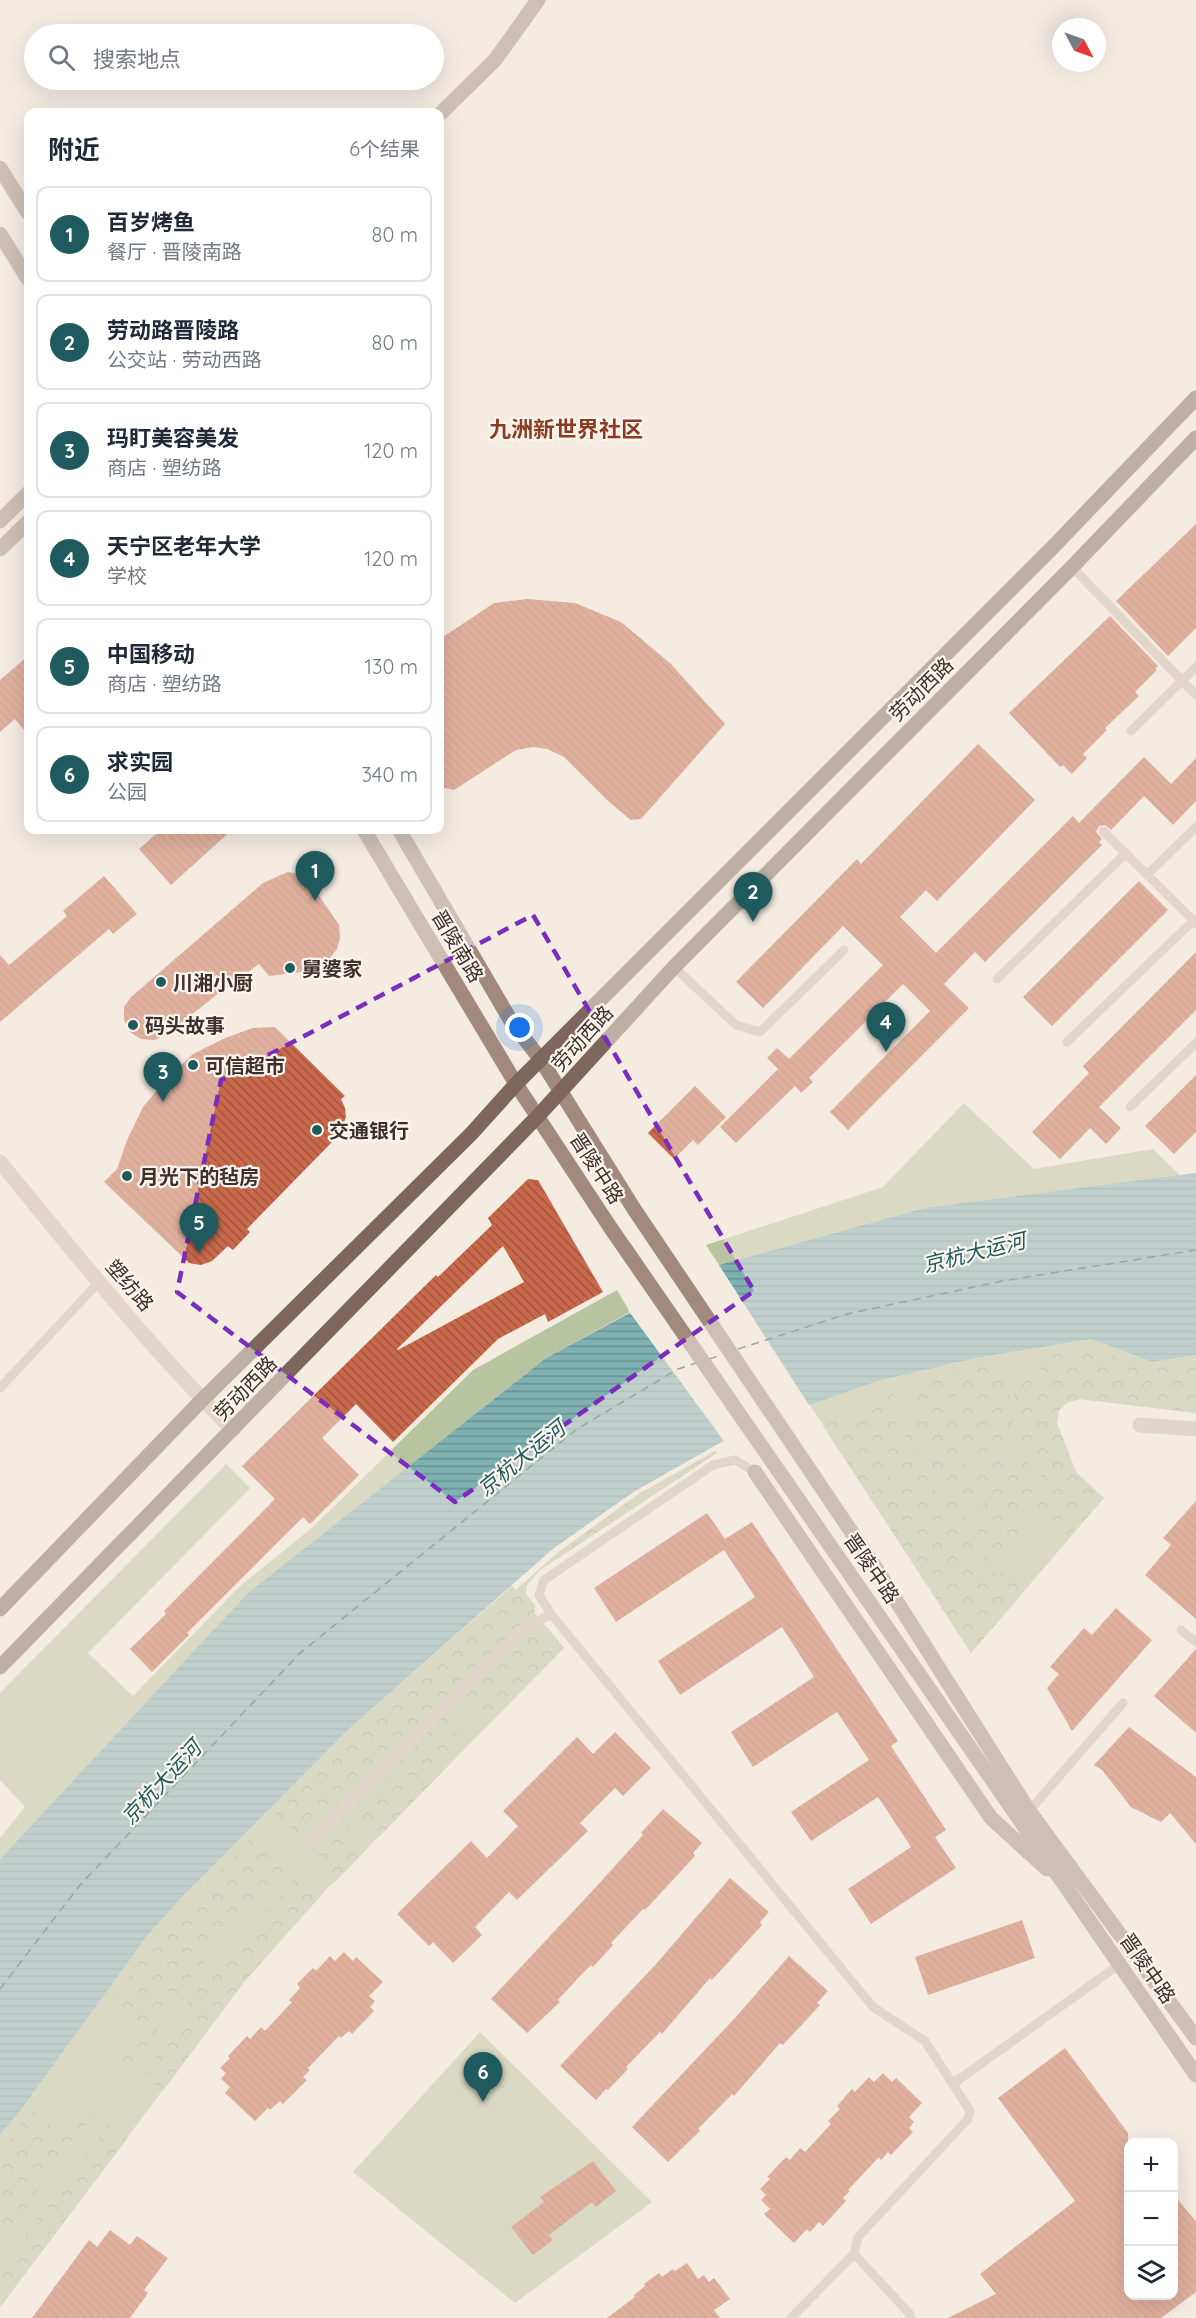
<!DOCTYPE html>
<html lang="zh">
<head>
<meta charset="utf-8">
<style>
  body { margin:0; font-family:Quicksand,"Noto Sans SC",sans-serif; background:#f6f6f7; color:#1f2937 }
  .controls { position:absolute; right:18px; bottom:18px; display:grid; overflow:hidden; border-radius:12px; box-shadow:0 6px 24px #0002 }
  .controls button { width:54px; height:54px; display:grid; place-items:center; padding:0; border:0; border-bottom:2px solid #e0e1e3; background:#fff; color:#1f2937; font:30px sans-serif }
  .compass { position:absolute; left:1052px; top:18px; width:54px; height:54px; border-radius:50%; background:#fff; box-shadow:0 6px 24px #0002; rotate:131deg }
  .you { position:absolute; left:520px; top:1028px; width:21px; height:21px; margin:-15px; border:4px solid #fff; border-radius:50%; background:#1a73e8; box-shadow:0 0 0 9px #1a73e833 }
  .badge { display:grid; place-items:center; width:39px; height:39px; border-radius:50%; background:#1f5a5e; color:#fff; font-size:20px; font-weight:700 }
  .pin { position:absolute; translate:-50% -50px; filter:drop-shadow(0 2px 3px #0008) }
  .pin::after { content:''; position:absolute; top:32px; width:21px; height:18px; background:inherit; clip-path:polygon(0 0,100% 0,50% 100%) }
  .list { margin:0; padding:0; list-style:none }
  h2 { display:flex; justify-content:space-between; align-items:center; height:78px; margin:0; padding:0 24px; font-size:26px }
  h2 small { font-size:20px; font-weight:400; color:#747a83 }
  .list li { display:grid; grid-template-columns:39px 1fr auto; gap:18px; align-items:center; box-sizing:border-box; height:96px; margin:0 12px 12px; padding:0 12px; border:2px solid #e0e1e3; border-radius:12px }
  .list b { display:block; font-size:22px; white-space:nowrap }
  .list p { margin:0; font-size:20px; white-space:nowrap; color:#747a83 }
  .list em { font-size:20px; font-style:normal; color:#747a83 }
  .icon { flex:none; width:33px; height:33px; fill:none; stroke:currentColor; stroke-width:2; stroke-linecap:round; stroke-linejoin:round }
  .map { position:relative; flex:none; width:1196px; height:2318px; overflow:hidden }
  .search { position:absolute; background:#fff; box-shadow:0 6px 24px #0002; left:24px; top:24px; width:420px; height:66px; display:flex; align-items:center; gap:15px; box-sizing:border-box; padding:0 21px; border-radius:33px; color:#747a83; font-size:22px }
  .panel { position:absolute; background:#fff; box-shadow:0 6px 24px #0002; left:24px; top:108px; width:420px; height:726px; border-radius:12px }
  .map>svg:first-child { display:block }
  .green { fill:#b8c4a0 }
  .forest { fill:url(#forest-crowns) }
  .water { fill:url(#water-rules) }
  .pier { fill:#f4ebe1 }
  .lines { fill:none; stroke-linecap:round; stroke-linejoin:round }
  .ferry { stroke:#1f5a5e; stroke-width:1.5; stroke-dasharray:8 6; stroke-linecap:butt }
  .building { fill:url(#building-back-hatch); fill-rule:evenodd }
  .lane { stroke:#cdbbac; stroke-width:9 }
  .street { stroke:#cdbbac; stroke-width:15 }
  .secondary { stroke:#a18a7d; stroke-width:15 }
  .primary { stroke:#7d675c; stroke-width:15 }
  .marked { fill:none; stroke:#7b2cbf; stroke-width:4.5; stroke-dasharray:12 8; stroke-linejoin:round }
  .poi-dot { fill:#1f5a5e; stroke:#fbf5ee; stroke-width:2 }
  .labels { text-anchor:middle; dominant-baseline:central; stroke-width:4.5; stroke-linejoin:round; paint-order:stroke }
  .street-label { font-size:20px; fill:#3b302b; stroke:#fbf5ee }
  .poi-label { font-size:20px; font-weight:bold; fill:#3b302b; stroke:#fbf5ee; text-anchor:start }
  .water-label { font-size:21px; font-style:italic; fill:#1f5a5e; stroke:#fbf5ee }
  .quarter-label { font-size:22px; font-weight:bold; fill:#8c3b22; stroke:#fbf5ee }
</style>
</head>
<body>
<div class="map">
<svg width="1196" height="2318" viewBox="0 0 1196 2318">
  <defs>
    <pattern id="forest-crowns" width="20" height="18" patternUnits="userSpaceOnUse" patternTransform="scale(1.5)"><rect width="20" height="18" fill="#b8c4a0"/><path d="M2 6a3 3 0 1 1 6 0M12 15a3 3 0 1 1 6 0" fill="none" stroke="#97a083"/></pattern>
    <pattern id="water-rules" width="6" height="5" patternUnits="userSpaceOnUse" patternTransform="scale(1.5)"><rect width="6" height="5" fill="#7fb0b2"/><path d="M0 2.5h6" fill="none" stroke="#699091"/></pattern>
    <pattern id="building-back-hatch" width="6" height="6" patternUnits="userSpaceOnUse" patternTransform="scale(1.5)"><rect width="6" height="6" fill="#c8694b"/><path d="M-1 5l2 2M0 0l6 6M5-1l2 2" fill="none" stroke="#a4573f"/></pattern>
  </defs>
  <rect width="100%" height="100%" fill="#f4ebe1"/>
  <!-- green -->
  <path class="green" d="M 964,1103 L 1034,1169 L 1153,1149 L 1181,1176 L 924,1208 L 719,1265 L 706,1245 L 883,1187 Z
    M 617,1290 L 630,1312 L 546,1358 L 248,1594 L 0,1859 L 0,1838 L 25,1807 L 0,1780 L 0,1693 L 226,1464 L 250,1488 L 88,1653 L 133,1696 L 240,1586 L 313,1527 L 473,1370 Z
    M 1091,1339 L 1152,1362 L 1196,1355 L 1196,1413 L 1080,1399 L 1067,1403 L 1059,1410 L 1057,1423 L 1076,1472 L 1104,1498 L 971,1653 L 810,1405 L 878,1381 L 976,1358 Z
    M 512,1586 L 564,1648 L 324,1892 L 244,1982 L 0,2307 L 0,2135 L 23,2107 L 147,1936 L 179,1899 L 349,1729 Z
    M 480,2032 L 652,2202 L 515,2303 L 353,2172 Z"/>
  <!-- forest -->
  <path class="forest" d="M 1089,1348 L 1150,1368 L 1196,1361 L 1196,1413 L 1080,1399 L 1067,1403 L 1059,1410 L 1057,1423 L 1076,1472 L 1104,1498 L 1067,1539 L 1033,1508 L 1043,1490 L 1039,1469 L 1031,1454 L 1016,1447 C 1011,1435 1022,1417 1022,1404 L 1015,1401 L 1014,1391 L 1019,1377 L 1040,1373 L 1038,1357 Z
    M 997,1363 L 999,1380 L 1012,1378 L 1008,1389 L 1010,1399 L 1008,1402 L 973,1404 L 957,1396 L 926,1398 L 908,1405 L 898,1392 L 947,1373 Z
    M 893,1394 L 903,1409 L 896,1426 C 907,1456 906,1445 889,1470 L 890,1480 L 864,1489 L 823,1426 Z
    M 956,1401 L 972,1409 L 1012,1406 L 1016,1409 L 1005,1449 L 957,1460 L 948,1458 L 928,1447 L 909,1446 L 901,1425 C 910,1403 936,1402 956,1401 Z
    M 715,1451 L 717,1453 L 539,1571 L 527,1585 L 526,1594 L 535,1605 L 535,1611 L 455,1686 L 431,1666 L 557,1553 L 637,1495 Z
    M 911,1452 L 926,1452 L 947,1464 L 956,1465 L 970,1463 C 975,1471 972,1481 973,1491 C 979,1518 1001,1527 980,1557 L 977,1558 L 977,1534 L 971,1513 L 958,1496 L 932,1484 L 901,1481 L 897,1477 L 895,1471 L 898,1463 Z
    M 1012,1452 C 1039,1464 1043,1480 1028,1504 L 1023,1499 L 1007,1518 L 1022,1531 L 1001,1557 L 1007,1562 L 1000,1569 L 985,1568 L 981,1563 C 1014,1517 965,1503 979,1461 Z
    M 894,1484 L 930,1488 L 955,1500 L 966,1515 L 972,1536 L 972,1559 L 988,1578 L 1001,1584 L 1022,1581 L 1025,1578 L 1031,1583 L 971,1653 L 867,1493 Z
    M 1009,1564 L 1022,1575 L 1020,1578 L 1000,1581 L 991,1574 L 991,1572 L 1001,1572 Z
    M 548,1628 L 564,1648 L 485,1728 L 481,1724 L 486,1714 L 479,1707 L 472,1709 L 462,1699 L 525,1635 Z
    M 428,1669 C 436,1677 445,1680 453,1689 L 303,1841 L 276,1813 L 356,1735 Z
    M 447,1713 L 458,1723 L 455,1730 L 462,1737 L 473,1732 L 477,1736 L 378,1838 L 374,1835 L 379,1826 L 372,1820 L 365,1822 L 353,1810 Z
    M 341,1822 L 352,1834 L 350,1843 L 356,1850 L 366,1844 L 369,1847 L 335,1882 L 320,1867 L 320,1857 L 313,1850 Z
    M 254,1835 L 288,1870 L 215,1947 L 177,1994 L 154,2037 L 132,2068 L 121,2059 L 140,2032 L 106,2007 L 152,1943 Z
    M 297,1878 L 310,1878 L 324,1892 L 244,1982 L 163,2091 L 143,2076 L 167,2042 L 190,1999 L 223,1955 Z
    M 85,2107 L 95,2114 L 0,2242 L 0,2150 L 32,2111 L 64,2135 Z
    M 108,2125 L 127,2139 L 0,2307 L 0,2268 Z"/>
  <!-- water -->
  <path class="water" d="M 1196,1173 L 1196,1355 L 1152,1362 L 1091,1339 L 976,1358 L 878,1381 L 810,1405 L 718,1444 L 635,1491 L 554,1548 L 349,1729 L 180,1899 L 147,1936 L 23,2107 L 0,2135 L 0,1859 L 248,1593 L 546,1358 L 719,1265 L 924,1208 Z"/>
  <!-- pier -->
  <path class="pier" d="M 717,1262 L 811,1408 L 726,1444 L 628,1310 Z"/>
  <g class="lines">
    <!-- ferry -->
    <path class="ferry" d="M 738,1349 L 847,1314 L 1002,1281 L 1196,1250
      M 709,1359 L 722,1355
      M 0,1989 L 80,1885 L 300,1653 L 577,1429 L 678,1369 L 696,1363"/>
  </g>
  <!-- building -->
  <path class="building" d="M 1196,524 L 1196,628 L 1168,656 L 1116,601 Z
    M 527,599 L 575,603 L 621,622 L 671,664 L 725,724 L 641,819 L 631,820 L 609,802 L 564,757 L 547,749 L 533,747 L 516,750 L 454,790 L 440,787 L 440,639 L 494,603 Z
    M 1110,616 L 1158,666 L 1155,669 L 1157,670 L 1135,692 L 1139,696 L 1105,728 L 1107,730 L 1083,754 L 1087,758 L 1072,774 L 1063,765 L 1060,767 L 1009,713 Z
    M 28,656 L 28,735 L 15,719 L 0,732 L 0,680 Z
    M 978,744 L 1035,800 L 937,901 L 926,890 L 900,917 L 936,953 L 1073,816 L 1079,823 L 1144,757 L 1171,784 L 1196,758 L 1196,801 L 1173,825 L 1144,796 L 1111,830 L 1105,825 L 1099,826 L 1096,832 L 1102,839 L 1099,842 L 1102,845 L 985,962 L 975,952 L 944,984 L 969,1008 L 848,1130 L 830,1112 L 930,1011 L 903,984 L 809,1078 L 813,1082 L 801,1093 L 795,1086 L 736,1143 L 720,1127 L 778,1069 L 767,1058 L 777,1048 L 789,1059 L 883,965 L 843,926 L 763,1008 L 736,982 L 857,859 L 861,864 Z
    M 161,830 L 232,830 L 171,885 L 139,849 Z
    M 288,872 L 300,874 L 309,881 L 339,925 L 340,938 L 337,949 L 326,963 L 310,971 L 269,976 L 259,964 L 215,996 L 166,1035 L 154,1040 L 141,1039 L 130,1032 L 124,1020 L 124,1007 L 131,997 L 263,883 Z
    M 104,876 L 137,914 L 113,934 L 109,929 L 0,1022 L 0,955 L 9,965 L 67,916 L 63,911 Z
    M 1139,881 L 1168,910 L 1052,1026 L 1023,997 Z
    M 1196,952 L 1196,1010 L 1099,1107 L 1121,1128 L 1106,1144 L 1090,1128 L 1060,1159 L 1032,1132 L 1089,1073 L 1083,1066 Z
    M 275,1027 L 345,1096 L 341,1099 L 345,1108 L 346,1117 L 342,1127 L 334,1137 L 335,1139 L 247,1229 L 250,1232 L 233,1250 L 228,1246 L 212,1261 L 201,1265 L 189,1263 L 104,1182 L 117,1169 L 127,1140 L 143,1107 L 167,1078 L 193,1054 L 223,1039 L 252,1028 Z
    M 1196,1075 L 1196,1132 L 1174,1154 L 1145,1126 Z
    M 695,1086 L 726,1117 L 698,1145 L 693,1140 L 674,1159 L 648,1133 Z
    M 528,1179 L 538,1180 L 603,1292 L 548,1322 L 545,1314 L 498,1339 L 393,1442 L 356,1404 L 322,1438 L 359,1475 L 310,1524 L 303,1517 L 187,1633 L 189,1635 L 152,1672 L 130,1649 L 166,1614 L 164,1611 L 275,1499 L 242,1466 L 436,1275 L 438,1277 L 492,1225 L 488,1218 ZM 503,1246 L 524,1282 L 398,1350 L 397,1349 Z
    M 1196,1501 L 1196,1619 L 1145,1575 L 1171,1545 L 1163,1538 Z
    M 707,1513 L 725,1539 L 752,1522 L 898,1741 L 891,1746 L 946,1830 L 935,1837 L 956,1868 L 871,1924 L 848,1889 L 911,1847 L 878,1797 L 811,1841 L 791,1812 L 869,1760 L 837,1712 L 753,1767 L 731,1732 L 814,1677 L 782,1627 L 680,1695 L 658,1661 L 755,1597 L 724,1550 L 616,1622 L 594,1588 Z
    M 1116,1608 L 1152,1640 L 1072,1731 L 1047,1688 L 1059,1674 L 1050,1667 L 1084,1628 L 1092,1635 Z
    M 1196,1649 L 1196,1733 L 1154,1696 Z
    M 1129,1727 L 1196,1777 L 1196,1844 L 1170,1813 L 1161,1822 L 1131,1807 L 1102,1770 L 1094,1765 Z
    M 615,1732 L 651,1768 L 623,1796 L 615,1788 L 580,1823 L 588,1831 L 517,1900 L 509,1892 L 475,1927 L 482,1935 L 453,1963 L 433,1942 L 429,1946 L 397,1914 L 471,1841 L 487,1858 L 518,1826 L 503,1811 L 577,1737 L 593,1754 Z
    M 663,1809 L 702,1843 L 693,1853 L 695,1856 L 645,1910 L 643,1909 L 611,1943 L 613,1945 L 593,1967 L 591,1965 L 580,1976 L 558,2000 L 560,2002 L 527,2033 L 491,1999 L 595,1888 L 643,1835 L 641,1833 Z
    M 730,1878 L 769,1912 L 760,1922 L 762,1925 L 712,1980 L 710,1978 L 662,2034 L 660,2032 L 626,2067 L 628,2069 L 608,2090 L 606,2089 L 596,2100 L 560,2066 L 657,1963 Z
    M 1022,1920 L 1035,1958 L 928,1995 L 915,1957 Z
    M 344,1952 L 353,1961 L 356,1957 L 383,1982 L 369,1996 L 375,2001 L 370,2007 L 374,2011 L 352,2034 L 349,2031 L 341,2038 L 339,2036 L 308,2068 L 310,2070 L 303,2077 L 307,2080 L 283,2104 L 280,2101 L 270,2110 L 268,2108 L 255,2121 L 225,2093 L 230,2087 L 221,2079 L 226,2073 L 220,2068 L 230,2058 L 228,2056 L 247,2036 L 250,2039 L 261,2027 L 265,2031 L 292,2002 L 289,2000 L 300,1988 L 297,1984 L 313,1968 L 316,1971 L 330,1956 L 335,1961 Z
    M 789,1956 L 828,1991 L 817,2003 L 820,2005 L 783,2045 L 780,2043 L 734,2096 L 732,2094 L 698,2129 L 700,2131 L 668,2162 L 632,2127 L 735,2018 Z
    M 1065,2048 L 1128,2133 L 1128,2295 L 1173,2295 L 1173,2193 L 1196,2222 L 1196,2292 L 1161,2318 L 948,2318 L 996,2294 L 980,2274 L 1075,2201 L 998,2098 Z
    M 883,2073 L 892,2082 L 896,2078 L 922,2103 L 909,2117 L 914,2122 L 909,2128 L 913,2132 L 891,2155 L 888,2152 L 881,2160 L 879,2157 L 848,2190 L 850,2191 L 843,2198 L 846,2201 L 823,2226 L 819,2222 L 810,2232 L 807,2229 L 794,2243 L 764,2214 L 770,2209 L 761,2200 L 766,2195 L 760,2189 L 770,2179 L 767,2177 L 786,2157 L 790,2160 L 800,2148 L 805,2152 L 831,2124 L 828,2121 L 840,2109 L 837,2106 L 852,2089 L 855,2092 L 869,2077 L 874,2082 Z
    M 593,2161 L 616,2191 L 596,2207 L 592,2202 L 549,2235 L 553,2240 L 533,2255 L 511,2227 L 544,2202 L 540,2197 Z
    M 110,2230 L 130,2245 L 137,2236 L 168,2258 L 144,2290 L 148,2293 L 130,2318 L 32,2318 L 89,2240 L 97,2247 Z
    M 687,2263 L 698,2279 L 704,2275 L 709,2282 L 714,2278 L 730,2299 L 714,2310 L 720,2318 L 607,2318 L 635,2297 L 634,2295 L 645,2286 L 644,2284 L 659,2273 L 662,2277 L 673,2269 L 675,2271 Z"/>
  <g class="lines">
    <!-- lane -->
    <path class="lane" d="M 1072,567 L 1196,695
      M 1131,731 L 1196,667
      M 1103,831 L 1196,923
      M 1147,875 L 1196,827
      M 674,967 L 736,1025 L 760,1032 L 844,950
      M 997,979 L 1126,853
      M 1067,1042 L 1193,921
      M 1130,1107 L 1196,1043
      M 0,1388 L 99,1282
      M 755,1472 L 735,1460 L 713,1465 L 544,1580 L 539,1595 L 551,1614 L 873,2007 L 925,2041 L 970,2111 L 968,2119 L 858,2237 L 854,2254 L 909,2313 L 911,2318
      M 1181,1630 L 1196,1642
      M 1029,1811 L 1123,1703
      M 307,1845 L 525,1628 L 551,1614
      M 954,2083 L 1120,1964
      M 791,2318 L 854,2254"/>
    <!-- street -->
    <path class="street" d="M 0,1162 C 75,1253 149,1347 233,1430
      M 1140,1425 L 1196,1429"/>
    <!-- secondary -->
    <path class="secondary" d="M 440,114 L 495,60 L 538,0
      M 0,168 L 28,213
      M 0,234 L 28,279
      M 0,521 L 28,493
      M 0,549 L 28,522
      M 364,830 L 516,1084 L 610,1227 L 1196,2075
      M 399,830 L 511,1021 L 541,1060 L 634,1209 L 875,1567 L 1029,1811 L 1196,2038
      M 755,1472 L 991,1818 L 1047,1869"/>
    <!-- primary -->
    <path class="primary" d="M 0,1609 L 202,1400 L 471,1134 L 516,1084 L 1052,548 L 1196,398
      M 0,1667 L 538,1116 L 674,967 L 1072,567 L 1196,438"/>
  </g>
  <!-- marked area -->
  <path d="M0 0H1196V2318H0ZM 533,915 L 754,1291 L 455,1502 L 177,1292 L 221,1080 Z" fill="#f4ebe1" fill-opacity=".55" fill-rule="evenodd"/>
  <path class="marked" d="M 533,915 L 754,1291 L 455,1502 L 177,1292 L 221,1080 Z"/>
  <!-- markers -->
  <g class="poi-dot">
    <circle cx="290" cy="968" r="6"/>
    <circle cx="161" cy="982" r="6"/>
    <circle cx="133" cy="1025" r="6"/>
    <circle cx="193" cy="1065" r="6"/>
    <circle cx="317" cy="1130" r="6"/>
    <circle cx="127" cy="1176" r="6"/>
  </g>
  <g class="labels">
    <!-- street labels -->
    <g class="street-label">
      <text transform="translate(921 689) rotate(-45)">劳动西路</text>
      <text transform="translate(458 946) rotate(59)">晋陵南路</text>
      <text transform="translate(582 1038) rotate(-48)">劳动西路</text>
      <text transform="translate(597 1168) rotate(57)">晋陵中路</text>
      <text transform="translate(130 1285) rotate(49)">塑纺路</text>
      <text transform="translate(245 1388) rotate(-46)">劳动西路</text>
      <text transform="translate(872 1568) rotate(55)">晋陵中路</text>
      <text transform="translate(1148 1968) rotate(55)">晋陵中路</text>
    </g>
    <!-- poi labels -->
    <g class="poi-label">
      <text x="302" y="968">舅婆家</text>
      <text x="173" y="982">川湘小厨</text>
      <text x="145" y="1025">码头故事</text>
      <text x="205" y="1065">可信超市</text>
      <text x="329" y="1130">交通银行</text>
      <text x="139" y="1176">月光下的毡房</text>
    </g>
    <!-- water labels -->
    <g class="water-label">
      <text transform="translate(974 1252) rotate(-14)">京杭大运河</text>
      <text transform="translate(521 1458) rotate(-39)">京杭大运河</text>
      <text transform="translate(161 1782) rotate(-47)">京杭大运河</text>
    </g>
    <!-- quarter labels -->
    <g class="quarter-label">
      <text x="566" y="429">九洲新世界社区</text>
    </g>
  </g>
</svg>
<div class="controls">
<button>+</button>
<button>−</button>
<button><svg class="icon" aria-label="layers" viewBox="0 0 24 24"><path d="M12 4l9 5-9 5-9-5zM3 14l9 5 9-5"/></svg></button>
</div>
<svg class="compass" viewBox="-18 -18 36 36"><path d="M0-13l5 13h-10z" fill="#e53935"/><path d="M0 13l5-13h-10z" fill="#747a83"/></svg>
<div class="you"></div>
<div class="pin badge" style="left:315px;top:901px">1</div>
<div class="pin badge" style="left:753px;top:922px">2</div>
<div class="pin badge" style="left:163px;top:1102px">3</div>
<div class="pin badge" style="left:886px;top:1052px">4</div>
<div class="pin badge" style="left:199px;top:1253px">5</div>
<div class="pin badge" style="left:483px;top:2102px">6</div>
<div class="search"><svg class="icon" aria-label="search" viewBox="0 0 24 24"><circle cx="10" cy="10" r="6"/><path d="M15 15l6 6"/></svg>搜索地点</div>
<section class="panel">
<h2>附近<small>6个结果</small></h2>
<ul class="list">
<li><span class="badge">1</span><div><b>百岁烤鱼</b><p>餐厅 · 晋陵南路</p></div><em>80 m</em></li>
<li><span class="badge">2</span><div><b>劳动路晋陵路</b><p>公交站 · 劳动西路</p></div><em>80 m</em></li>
<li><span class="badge">3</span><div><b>玛盯美容美发</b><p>商店 · 塑纺路</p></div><em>120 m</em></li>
<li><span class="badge">4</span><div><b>天宁区老年大学</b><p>学校</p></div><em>120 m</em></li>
<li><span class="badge">5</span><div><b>中国移动</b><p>商店 · 塑纺路</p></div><em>130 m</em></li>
<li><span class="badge">6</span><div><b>求实园</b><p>公园</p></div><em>340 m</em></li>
</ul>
</section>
</div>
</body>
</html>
